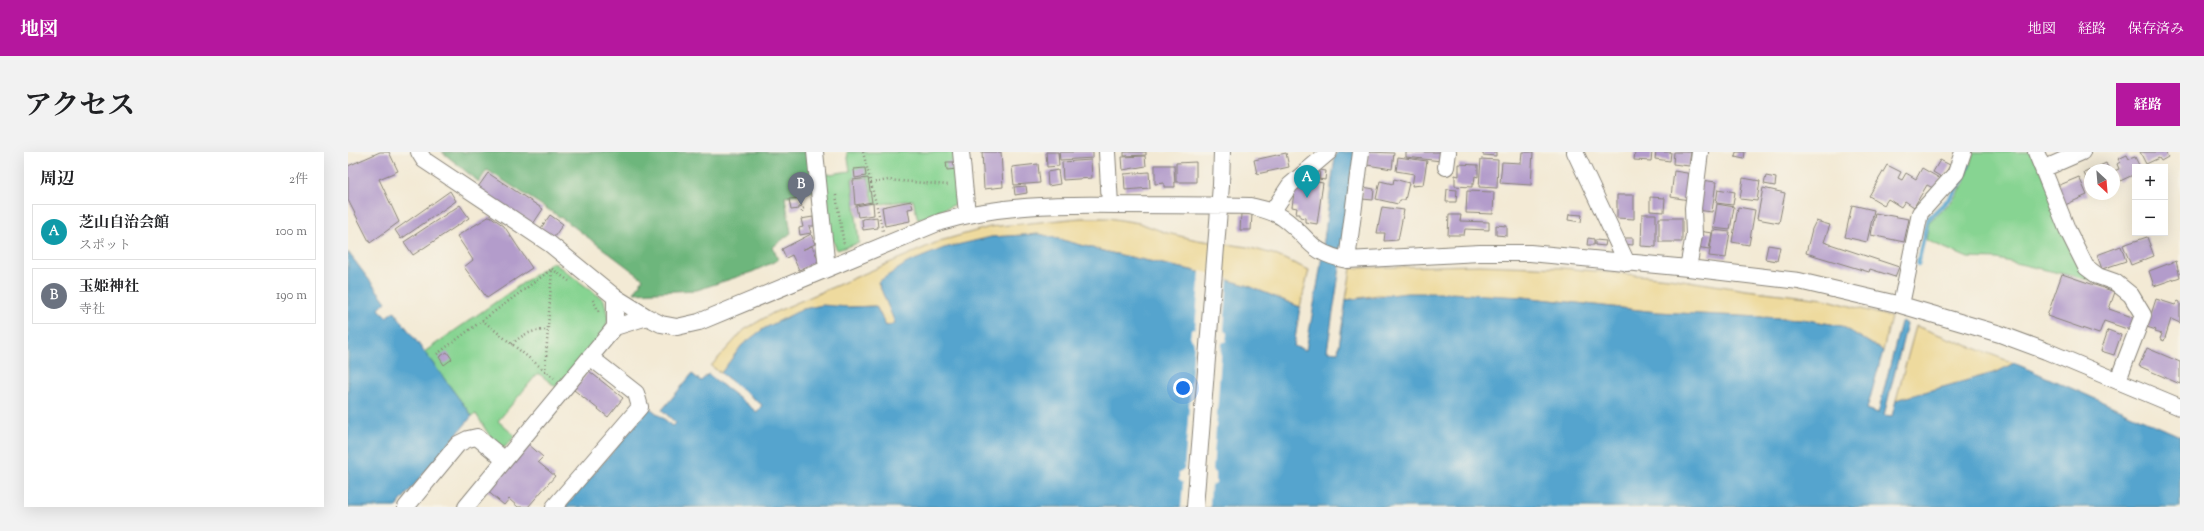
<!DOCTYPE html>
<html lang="ja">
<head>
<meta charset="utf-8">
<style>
  body { margin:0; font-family:"Sorts Mill Goudy","Noto Serif JP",serif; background:#f2f2f2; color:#202124 }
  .controls { position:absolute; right:12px; top:12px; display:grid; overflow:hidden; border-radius:0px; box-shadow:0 4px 16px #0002 }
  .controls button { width:36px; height:36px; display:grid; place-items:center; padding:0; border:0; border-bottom:1px solid #e0e0e0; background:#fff; color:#202124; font:20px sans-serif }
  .compass { position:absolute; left:1736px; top:12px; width:36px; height:36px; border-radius:50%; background:#fff; box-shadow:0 4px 16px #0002; rotate:154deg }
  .you { position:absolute; left:835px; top:236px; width:14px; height:14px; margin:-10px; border:3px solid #fff; border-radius:50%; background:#1a73e8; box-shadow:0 0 0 6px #1a73e833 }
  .badge { display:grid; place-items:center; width:26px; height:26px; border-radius:50%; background:#b5179e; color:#fff; font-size:13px; font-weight:700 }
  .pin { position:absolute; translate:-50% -33px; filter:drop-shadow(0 1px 2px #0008) }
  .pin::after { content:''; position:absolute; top:21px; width:14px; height:12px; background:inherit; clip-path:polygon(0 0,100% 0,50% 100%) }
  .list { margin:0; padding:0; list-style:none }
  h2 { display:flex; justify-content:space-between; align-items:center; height:52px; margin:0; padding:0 16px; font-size:17px }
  h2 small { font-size:13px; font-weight:400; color:#757577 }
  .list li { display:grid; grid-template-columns:26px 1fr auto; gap:12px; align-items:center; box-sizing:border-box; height:56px; margin:0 8px 8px; padding:0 8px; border:1px solid #e0e0e0; border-radius:0px }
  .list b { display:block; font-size:15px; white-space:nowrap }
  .list p { margin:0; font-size:13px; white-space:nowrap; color:#757577 }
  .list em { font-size:13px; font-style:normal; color:#757577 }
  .map { position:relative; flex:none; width:1832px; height:355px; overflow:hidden; border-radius:0px }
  header { display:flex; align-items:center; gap:24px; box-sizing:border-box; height:56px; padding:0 20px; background:#b5179e; color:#fff }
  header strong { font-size:19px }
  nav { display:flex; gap:22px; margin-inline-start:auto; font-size:14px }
  .intro { display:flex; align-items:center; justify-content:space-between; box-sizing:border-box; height:96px; padding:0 24px }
  h1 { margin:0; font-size:28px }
  .button { padding:10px 18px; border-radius:0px; background:#b5179e; color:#fff; font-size:14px; font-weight:700 }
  main { display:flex; gap:24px; padding:0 24px }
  aside { flex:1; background:#fff; border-radius:0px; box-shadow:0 4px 16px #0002 }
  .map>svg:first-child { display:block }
  .green { fill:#87d492; stroke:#527857 }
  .forest { fill:#6db67c; stroke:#44694c }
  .sand { fill:#eeda9e; stroke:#857b5d }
  .water { fill:#54a4ce; stroke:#386075 }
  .pier { fill:#f3ead5 }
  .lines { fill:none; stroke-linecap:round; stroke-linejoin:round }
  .stream { stroke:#54a4ce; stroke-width:4.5 }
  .building { fill:#b39ccb }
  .minor-casing { stroke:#888378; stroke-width:18 }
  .path { stroke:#888378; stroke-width:2.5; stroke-dasharray:1 3; stroke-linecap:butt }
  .minor { stroke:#fff; stroke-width:16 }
</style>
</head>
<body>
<header>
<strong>地図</strong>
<nav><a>地図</a><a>経路</a><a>保存済み</a></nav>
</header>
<div class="intro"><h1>アクセス</h1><a class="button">経路</a></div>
<main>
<aside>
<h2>周辺<small>2件</small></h2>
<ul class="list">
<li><span class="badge" style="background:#0f9aa8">A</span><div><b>芝山自治会館</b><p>スポット</p></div><em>100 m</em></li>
<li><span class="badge" style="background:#6b7280">B</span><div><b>玉姫神社</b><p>寺社</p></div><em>190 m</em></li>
</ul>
</aside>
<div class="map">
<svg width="1832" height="355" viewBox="0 0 1832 355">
  <rect width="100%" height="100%" fill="#f7f3e8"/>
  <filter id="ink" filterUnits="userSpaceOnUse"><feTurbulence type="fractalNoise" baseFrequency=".025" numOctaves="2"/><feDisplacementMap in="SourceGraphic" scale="8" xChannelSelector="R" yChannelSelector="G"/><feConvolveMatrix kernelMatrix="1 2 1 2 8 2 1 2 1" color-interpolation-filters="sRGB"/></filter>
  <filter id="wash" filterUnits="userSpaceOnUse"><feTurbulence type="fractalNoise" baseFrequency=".012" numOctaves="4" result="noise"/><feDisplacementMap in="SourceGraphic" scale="16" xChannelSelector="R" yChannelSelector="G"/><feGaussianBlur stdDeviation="0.9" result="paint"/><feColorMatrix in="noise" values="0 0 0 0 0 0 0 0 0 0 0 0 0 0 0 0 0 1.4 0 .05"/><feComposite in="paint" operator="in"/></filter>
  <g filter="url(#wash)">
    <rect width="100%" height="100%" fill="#f3ead5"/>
    <!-- green -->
    <path class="green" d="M 499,0 L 612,0 L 613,50 L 570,68 L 565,48 L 526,53 L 520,25 L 504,27 L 511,91 L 489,98 L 482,82 L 475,23 L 502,19 Z
      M 1627,0 L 1684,0 L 1747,129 L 1649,107 L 1620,106 L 1578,88 L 1581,70 L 1603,50 L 1616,32 Z
      M 205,110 L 256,148 L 260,166 L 257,179 L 208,235 L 190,221 L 150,269 L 167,284 L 156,296 L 148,294 L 128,262 L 124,264 L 76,200 Z"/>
    <!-- forest -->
    <path class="forest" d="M 94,0 L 461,0 L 467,39 L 437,45 L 443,81 L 425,95 L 430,108 L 404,120 L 349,138 L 286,141 L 295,127 L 221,71 L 139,18 L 131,30 Z"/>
    <!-- sand -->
    <path class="sand" d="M 733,66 L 760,66 L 791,71 L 819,81 L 849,88 L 899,95 L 925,102 L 961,118 L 952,155 L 898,133 L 843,118 L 759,100 L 692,82 L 643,85 L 530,130 L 548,171 L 538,174 L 528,154 L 501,155 L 394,193 L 373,221 L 363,214 L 396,178 L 425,161 L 592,89 L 642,75 Z
      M 1131,113 L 1214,116 L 1321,126 L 1398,138 L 1476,147 L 1543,165 L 1535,199 L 1494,174 L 1454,167 L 1309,160 L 1175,145 L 1029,143 L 998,148 L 1003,116 Z
      M 1568,174 L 1666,211 L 1649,220 L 1548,248 Z"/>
    <!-- water -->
    <path class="water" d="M 990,0 L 1010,0 L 979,199 L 990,200 L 998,148 L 1059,141 L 1102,141 L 1175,145 L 1309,160 L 1454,167 L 1494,174 L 1535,199 L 1519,257 L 1530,261 L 1553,170 L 1555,169 L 1559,172 L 1536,263 L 1544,264 L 1548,248 L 1649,220 L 1666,211 L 1832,284 L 1832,355 L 217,355 L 302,256 L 325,274 L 328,271 L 314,258 L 344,222 L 353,229 L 360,222 L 409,260 L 414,253 L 373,221 L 394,193 L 415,177 L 455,157 L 474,153 L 501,155 L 528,154 L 538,174 L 547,171 L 530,130 L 559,111 L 596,96 L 643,85 L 692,82 L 759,100 L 843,118 L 898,133 L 952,155 L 946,194 L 958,198 L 972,118 L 987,4 Z
      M 0,100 L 38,150 L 31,157 L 38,165 L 46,159 L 124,264 L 48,355 L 0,355 Z"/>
    <!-- pier -->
    <path class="pier" d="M 852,119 L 880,126 L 876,178 L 879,181 L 878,189 L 874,191 L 865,319 L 868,322 L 868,331 L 863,333 L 862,355 L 833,355 L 835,331 L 831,328 L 831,320 L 836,317 L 846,191 L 842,187 L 843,178 L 847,176 Z"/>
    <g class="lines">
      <!-- stream -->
      <path class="stream" d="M 1570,112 L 1579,68 L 1601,47 L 1613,30 L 1620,13"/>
    </g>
    <g id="blocks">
      <!-- building -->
      <path class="building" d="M 32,0 L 41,0 L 50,19 L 31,27 L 51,70 L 22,91 L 0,48 L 0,14 Z
        M 634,0 L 653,0 L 655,35 L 636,37 Z
        M 698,0 L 710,0 L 711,14 L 699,15 Z
        M 711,0 L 745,0 L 745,6 L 712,8 Z
        M 776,0 L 798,0 L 798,3 L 776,4 Z
        M 1020,0 L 1046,1 L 1044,17 L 1019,13 Z
        M 1058,0 L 1094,0 L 1093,9 L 1058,5 Z
        M 1135,0 L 1148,0 L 1148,4 L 1135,3 Z
        M 1174,0 L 1185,0 L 1183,33 L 1152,31 L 1154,10 L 1173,11 Z
        M 1287,0 L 1304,0 L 1303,9 L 1286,8 Z
        M 1308,0 L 1323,0 L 1322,9 L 1307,7 Z
        M 1326,0 L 1343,0 L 1341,14 L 1325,12 Z
        M 1388,0 L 1397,0 L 1396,7 L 1387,5 Z
        M 1792,0 L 1817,0 L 1820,5 L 1813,9 L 1811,6 L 1798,12 Z
        M 938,1 L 941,15 L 909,22 L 906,8 Z
        M 1779,3 L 1781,7 L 1787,5 L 1792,15 L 1787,15 L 1787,22 L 1770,30 L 1766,19 L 1771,17 L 1769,12 L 1772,10 L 1770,7 Z
        M 797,4 L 798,14 L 775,18 L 774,5 Z
        M 1050,5 L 1079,9 L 1075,33 L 1064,34 L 1066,22 L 1048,19 Z
        M 1133,7 L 1150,8 L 1149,36 L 1131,35 Z
        M 743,8 L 744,26 L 715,28 L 714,10 Z
        M 1592,8 L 1602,13 L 1595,26 L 1585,20 Z
        M 598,10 L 609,10 L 610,17 L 599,18 Z
        M 848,10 L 848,30 L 828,30 L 828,11 Z
        M 1758,11 L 1761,18 L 1743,18 Z
        M 690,12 L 692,31 L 666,33 L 664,15 Z
        M 1111,12 L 1130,13 L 1130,25 L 1127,24 L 1126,32 L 1124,32 L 1124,35 L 1107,34 L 1107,23 L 1111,24 Z
        M 807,13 L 826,13 L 827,35 L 816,35 L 816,31 L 807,32 Z
        M 1539,13 L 1553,20 L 1550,26 L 1554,28 L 1558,21 L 1568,27 L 1574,16 L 1593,27 L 1587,37 L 1579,33 L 1566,55 L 1557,49 L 1553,55 L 1540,47 L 1536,53 L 1521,44 Z
        M 517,16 L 518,24 L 507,26 L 506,17 Z
        M 710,18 L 712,32 L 700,34 L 699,20 Z
        M 972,18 L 978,19 L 977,28 L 971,27 Z
        M 1742,18 L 1742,35 L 1736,21 Z
        M 1326,19 L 1345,22 L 1341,48 L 1323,45 Z
        M 801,20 L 802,36 L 777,38 L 776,22 Z
        M 140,21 L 195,57 L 183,75 L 128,38 Z
        M 1418,24 L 1428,26 L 1427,34 L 1416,32 Z
        M 1731,25 L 1739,43 L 1715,54 L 1707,35 Z
        M 520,26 L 524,50 L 507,53 L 505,28 Z
        M 1395,26 L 1412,29 L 1409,49 L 1392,47 Z
        M 1046,27 L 1061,31 L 1057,48 L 1052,48 L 1050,52 L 1028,47 L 1032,29 L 1045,32 Z
        M 958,28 L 975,31 L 969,72 L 957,70 L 957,66 L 952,65 L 952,62 L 948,62 L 949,56 L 944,55 L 947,34 L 957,36 Z
        M 1353,28 L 1368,30 L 1364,60 L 1349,58 Z
        M 678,34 L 679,41 L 667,43 L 666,35 Z
        M 1015,35 L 1026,37 L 1025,48 L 1014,47 Z
        M 1415,36 L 1437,41 L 1431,71 L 1409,67 Z
        M 1099,37 L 1109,38 L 1108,50 L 1098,50 Z
        M 1370,37 L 1387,40 L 1385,53 L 1368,51 Z
        M 102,39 L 108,49 L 53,87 L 47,78 Z
        M 1119,39 L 1146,40 L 1145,62 L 1118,61 Z
        M 1269,43 L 1286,43 L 1286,67 L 1269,66 Z
        M 1302,45 L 1317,46 L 1316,60 L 1302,59 Z
        M 450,46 L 454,54 L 451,55 L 451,57 L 443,58 L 441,47 Z
        M 563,49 L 565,56 L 560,57 L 562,69 L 537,74 L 534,55 Z
        M 525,51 L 526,63 L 510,65 L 508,54 Z
        M 1369,52 L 1386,55 L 1382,78 L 1365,76 Z
        M 112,53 L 121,66 L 65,103 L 56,90 Z
        M 1504,53 L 1526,58 L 1519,90 L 1497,85 Z
        M 1034,55 L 1056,58 L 1050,88 L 1036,89 L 1037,81 L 1029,81 Z
        M 1390,55 L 1407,58 L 1401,93 L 1384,90 Z
        M 1527,61 L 1561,67 L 1556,90 L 1523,83 Z
        M 893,62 L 904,62 L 903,78 L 892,78 Z
        M 1221,62 L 1234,63 L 1233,70 L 1220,68 Z
        M 1294,62 L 1308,62 L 1308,95 L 1293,94 Z
        M 202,63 L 215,72 L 204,88 L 191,79 Z
        M 1101,63 L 1113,63 L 1112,69 L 1141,70 L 1141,78 L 1117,77 L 1116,83 L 1100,83 Z
        M 142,64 L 156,74 L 184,116 L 139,146 L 116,115 L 125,108 L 109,84 Z
        M 465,65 L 466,74 L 461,74 L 463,81 L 452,83 L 451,76 L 455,75 L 453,67 Z
        M 529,65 L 530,76 L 515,78 L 514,67 Z
        M 1311,66 L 1334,66 L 1334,90 L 1311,90 Z
        M 1468,69 L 1482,73 L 1476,90 L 1551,115 L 1547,125 L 1522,117 L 1521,120 L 1458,101 L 1464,77 Z
        M 1148,73 L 1159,74 L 1159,84 L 1148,83 Z
        M 1365,78 L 1382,80 L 1378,106 L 1361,104 Z
        M 1350,79 L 1364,81 L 1361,97 L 1348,95 Z
        M 463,82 L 467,92 L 454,98 L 464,94 L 471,109 L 451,118 L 444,103 L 438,106 L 434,97 Z
        M 1799,85 L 1806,104 L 1783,113 L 1775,93 Z
        M 1240,86 L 1246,87 L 1246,93 L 1239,93 Z
        M 1275,86 L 1285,86 L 1285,93 L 1275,92 Z
        M 1247,88 L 1258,89 L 1257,94 L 1247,93 Z
        M 1420,93 L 1432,95 L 1429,109 L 1417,107 Z
        M 1773,94 L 1778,109 L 1754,117 L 1749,103 Z
        M 1828,109 L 1832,125 L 1806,134 L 1801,119 Z
        M 1714,122 L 1767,140 L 1761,157 L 1787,166 L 1782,178 L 1756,169 L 1751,182 L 1699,164 Z
        M 1808,147 L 1827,153 L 1830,149 L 1832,150 L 1832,171 L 1823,167 L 1816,189 L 1812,187 L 1814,182 L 1807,180 L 1808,178 L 1799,175 Z
        M 1760,178 L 1773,183 L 1766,203 L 1753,199 Z
        M 1799,196 L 1832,210 L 1832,232 L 1791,214 Z
        M 99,200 L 104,207 L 96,213 L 91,205 Z
        M 241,219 L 275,246 L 260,265 L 226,238 Z
        M 179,291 L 195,305 L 190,310 L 207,324 L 180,355 L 170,355 L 161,347 L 156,353 L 138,338 Z"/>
    </g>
  </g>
  <g filter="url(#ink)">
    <use href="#blocks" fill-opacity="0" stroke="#888378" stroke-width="1"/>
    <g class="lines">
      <!-- minor casing -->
      <g class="minor-casing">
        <path id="minor" d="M 71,0 L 76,8 L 202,92 L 267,145 L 299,165 L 313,172 L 329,175 L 351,170 L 592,70 C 650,53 709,52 769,53 C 813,53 858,53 902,54 C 914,57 925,59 935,66 C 962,85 960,101 999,108 L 1132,101 L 1182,101 L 1340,116 L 1451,129 L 1553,153 L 1652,182 L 1698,199 L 1832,255
          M 467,0 L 479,117
          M 613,0 L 619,62
          M 759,0 L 762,53
          M 1227,0 L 1279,111
          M 1688,0 L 1695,17 L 1734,0
          M 1098,15 L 1100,0
          M 1695,17 L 1719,77 L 1738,115 L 1750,124 L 1767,130 L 1783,143 L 1795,163 L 1770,228
          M 924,60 L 942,33 L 981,0
          M 999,108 L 1013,0
          M 1340,116 L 1346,83 L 1345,56 L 1352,0
          M 1553,153 L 1572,61 L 1608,21 L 1615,0
          M 267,175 L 299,165
          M 58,355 L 110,292 L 120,287 L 129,285 L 157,308
          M 118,355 L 267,175 L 267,145
          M 206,355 L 292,255 L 288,241 L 242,205
          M 847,355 L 873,33 L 874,0"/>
      </g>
      <!-- path -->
      <path class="path" d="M 515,0 L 535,79
        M 523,31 L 540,28 L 601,33
        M 488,43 L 496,93
        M 454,60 L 454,57 L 458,55
        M 204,117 L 221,129
        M 245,148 L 251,160
        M 134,168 L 206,226
        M 164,192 C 175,182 184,178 200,178
        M 89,202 L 204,117
        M 197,220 L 204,117"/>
      <!-- minor -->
      <use href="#minor" class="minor"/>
    </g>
  </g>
</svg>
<div class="controls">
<button>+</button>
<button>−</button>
</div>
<svg class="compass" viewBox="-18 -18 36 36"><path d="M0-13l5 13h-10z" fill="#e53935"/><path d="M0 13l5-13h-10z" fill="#757577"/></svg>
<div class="you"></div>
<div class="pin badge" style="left:959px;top:46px;background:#0f9aa8">A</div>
<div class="pin badge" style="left:453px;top:53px;background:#6b7280">B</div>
</div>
</main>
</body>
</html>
